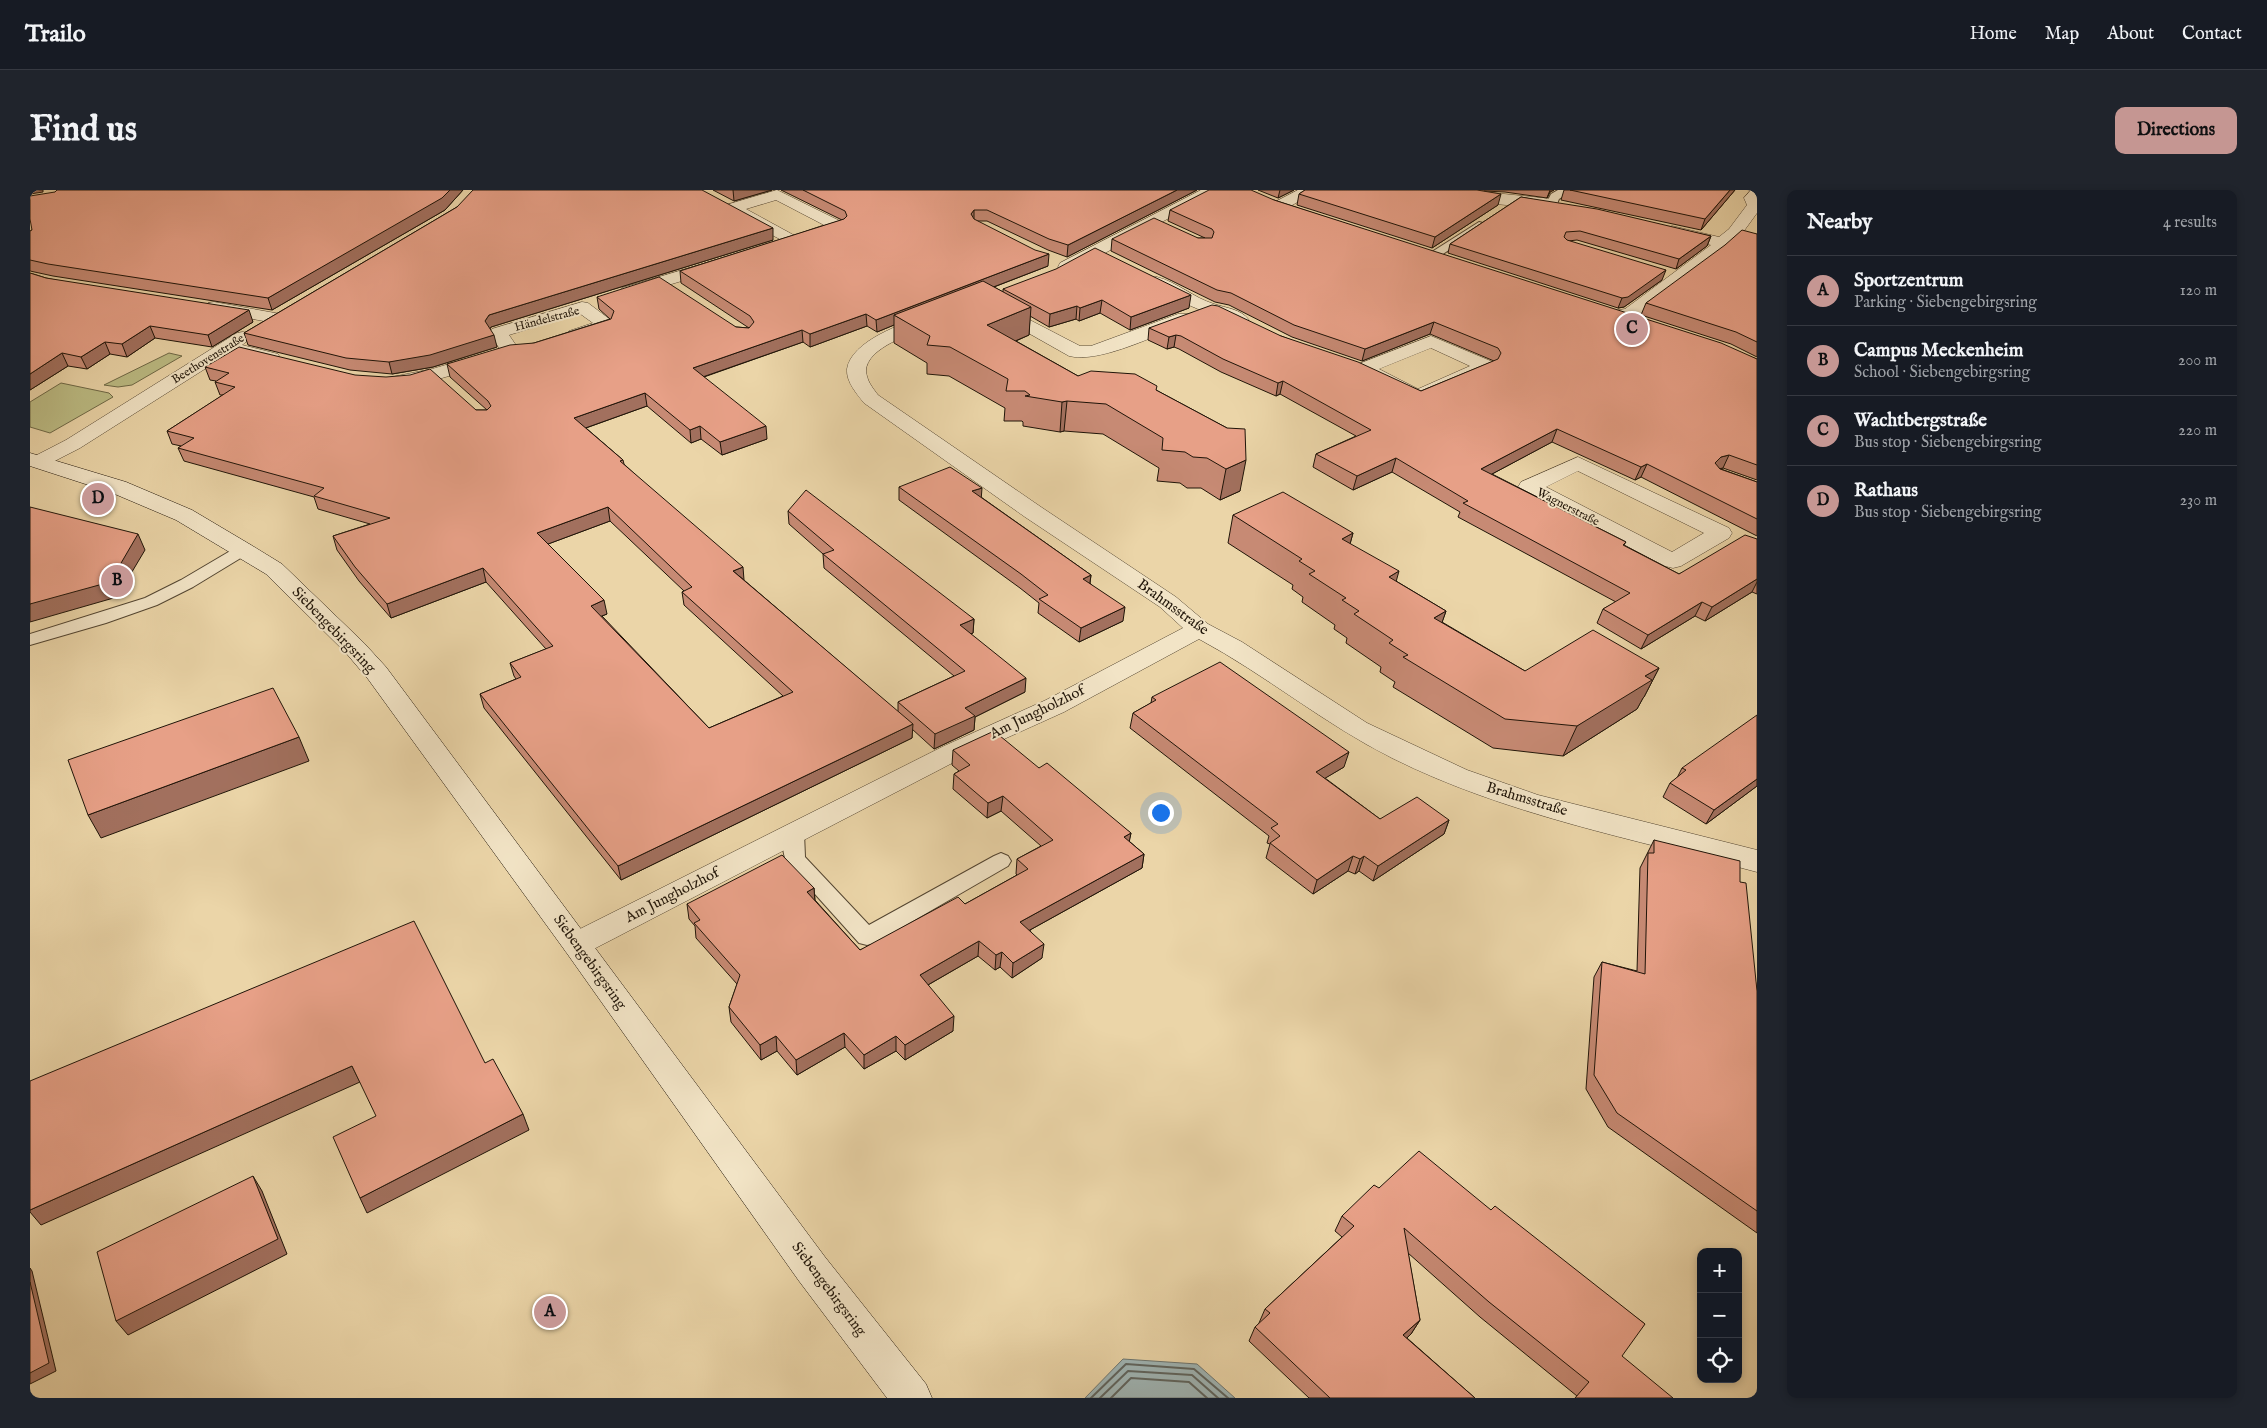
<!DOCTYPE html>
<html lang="en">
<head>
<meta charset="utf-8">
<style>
  body { margin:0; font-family:"IM FELL English",serif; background:#20242c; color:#f1f3f6 }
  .controls { position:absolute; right:15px; bottom:15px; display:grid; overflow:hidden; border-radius:10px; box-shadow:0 2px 8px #0003 }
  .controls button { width:45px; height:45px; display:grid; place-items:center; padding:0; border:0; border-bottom:1px solid #363941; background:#171b24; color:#f1f3f6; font:25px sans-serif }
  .you { position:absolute; left:1130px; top:622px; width:18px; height:18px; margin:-12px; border:4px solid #fff; border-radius:50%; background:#1a73e8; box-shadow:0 0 0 8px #1a73e833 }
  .badge { display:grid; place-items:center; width:32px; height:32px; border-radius:50%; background:#c59692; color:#111; font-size:16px; font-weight:700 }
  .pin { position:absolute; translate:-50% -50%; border:2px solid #fff; box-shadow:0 1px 5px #0006 }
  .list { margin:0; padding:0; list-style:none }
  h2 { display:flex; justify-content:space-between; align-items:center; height:65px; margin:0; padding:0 20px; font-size:21px }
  h2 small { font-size:16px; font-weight:400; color:#9ea1a6 }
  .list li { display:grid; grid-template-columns:32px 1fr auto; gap:15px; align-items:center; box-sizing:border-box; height:70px; padding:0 20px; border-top:1px solid #363941 }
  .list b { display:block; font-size:19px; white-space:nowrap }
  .list p { margin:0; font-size:16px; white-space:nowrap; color:#9ea1a6 }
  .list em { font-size:16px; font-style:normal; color:#9ea1a6 }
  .icon { flex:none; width:28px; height:28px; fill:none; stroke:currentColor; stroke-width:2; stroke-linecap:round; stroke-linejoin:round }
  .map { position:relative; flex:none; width:1727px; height:1208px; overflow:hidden; border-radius:10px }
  header { display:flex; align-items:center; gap:30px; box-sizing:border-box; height:70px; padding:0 25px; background:#171b24; border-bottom:1px solid #363941 }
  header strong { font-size:24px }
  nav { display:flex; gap:28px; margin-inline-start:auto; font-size:18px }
  .intro { display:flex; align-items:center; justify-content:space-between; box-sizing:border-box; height:120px; padding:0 30px }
  h1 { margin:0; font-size:35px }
  .button { padding:12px 22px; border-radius:10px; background:#c59692; color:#111; font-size:18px; font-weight:700 }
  main { display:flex; gap:30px; padding:0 30px }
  aside { flex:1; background:#171b24; border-radius:10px; box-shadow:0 2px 8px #0003 }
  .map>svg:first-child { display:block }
  .green { fill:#bcbc84; stroke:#6e6846 }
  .water { fill:#9fb5b5; stroke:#6c7570 }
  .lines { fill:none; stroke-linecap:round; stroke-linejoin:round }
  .shore { stroke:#5f645e; stroke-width:2 }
  .lane-casing { stroke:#524430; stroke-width:2 }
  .street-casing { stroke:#524430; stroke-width:1 }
  .secondary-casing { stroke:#1f1408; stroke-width:1 }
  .lane { fill:#f2e4c6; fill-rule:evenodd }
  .street { fill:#f2e4c6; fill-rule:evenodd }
  .secondary { fill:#f2e4c6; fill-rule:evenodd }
  .wall { fill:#c78a74; stroke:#1f1408; fill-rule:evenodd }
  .shaded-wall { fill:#a2705e; stroke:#1f1408 }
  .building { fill:#e7a087; stroke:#1f1408; fill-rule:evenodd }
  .labels { text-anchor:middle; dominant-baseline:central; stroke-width:4; stroke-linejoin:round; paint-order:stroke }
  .far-street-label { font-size:12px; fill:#1f1408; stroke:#f2e4c6 }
  .street-label { font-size:15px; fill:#1f1408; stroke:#f2e4c6 }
</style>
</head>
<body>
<header>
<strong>Trailo</strong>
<nav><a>Home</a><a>Map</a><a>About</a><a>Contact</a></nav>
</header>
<div class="intro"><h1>Find us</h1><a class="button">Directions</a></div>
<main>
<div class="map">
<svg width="1727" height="1208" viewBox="0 0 1727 1208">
  <rect width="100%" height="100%" fill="#ebd5a8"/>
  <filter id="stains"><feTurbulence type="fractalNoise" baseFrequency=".004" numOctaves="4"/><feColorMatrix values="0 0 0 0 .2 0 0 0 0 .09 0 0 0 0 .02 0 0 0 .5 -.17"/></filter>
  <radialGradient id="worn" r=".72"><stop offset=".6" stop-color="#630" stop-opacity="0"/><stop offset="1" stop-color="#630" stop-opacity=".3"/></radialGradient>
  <!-- green -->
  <path class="green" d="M 139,163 L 152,166 L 102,195 L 88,197 L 74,195 Z
    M 31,193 L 79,203 L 83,207 L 20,243 L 0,237 L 0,212 Z"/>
  <!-- water -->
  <path class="water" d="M 1093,1169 L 1167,1174 L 1205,1208 L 1055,1208 Z"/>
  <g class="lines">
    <!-- shore -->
    <path class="shore" d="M 1061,1208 L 1096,1174 L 1164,1179 L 1198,1208
      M 1070,1208 L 1098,1181 L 1162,1185 L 1188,1208
      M 1081,1208 L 1101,1188 L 1159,1192 L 1177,1208"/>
    <!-- lane casing -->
    <g class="lane-casing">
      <path id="lane" d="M 1528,0 L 1543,0 L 1529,9 L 1526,16 L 1518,16 L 1516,14 L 1521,4 Z
        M 1449,32 L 1453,33 L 1455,35 L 1453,37 L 1407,68 L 1399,68 L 1397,65 Z
        M 213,355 L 219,357 L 221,360 L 219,363 L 163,397 L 127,415 L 76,433 L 0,455 L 0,444 L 115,408 L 151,390 L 207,357 Z
        M 764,636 L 771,638 L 774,643 L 775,667 L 839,735 L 964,666 L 971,663 L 978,666 L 981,671 L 978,676 L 845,753 L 837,755 L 829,753 L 758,674 C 752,665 751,647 757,638 Z"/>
    </g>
    <!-- street casing -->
    <g class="street-casing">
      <path id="street" d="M 747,0 L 814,33 L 816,36 L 814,39 L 777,51 L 771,49 L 769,46 L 771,43 L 794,35 L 746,10 L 716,19 L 769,48 L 771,51 L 769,54 L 763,56 L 696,21 L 694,18 L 696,15 Z
        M 1171,0 L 1193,0 L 1190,3 L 1174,9 L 1042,81 L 1030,81 L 1028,77 L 1030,73 Z
        M 1268,0 L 1287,0 L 1284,3 L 1255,19 L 1243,19 L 1241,16 L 1243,13 Z
        M 1401,0 L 1435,0 L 1522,9 L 1527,11 L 1530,14 L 1527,17 L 1522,19 L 1454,13 L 1409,5 L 1404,3 Z
        M 1721,0 L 1727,0 L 1727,23 L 1711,45 L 1689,65 L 1606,127 L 1589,130 L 1583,129 L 1580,125 L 1583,121 L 1595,119 L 1681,55 L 1636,44 L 1634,41 L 1636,38 L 1642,36 L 1689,47 L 1699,39 L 1717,15 L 1714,8 Z
        M 686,70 L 692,71 L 694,75 L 692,79 L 598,107 L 592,106 L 589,102 L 592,98 Z
        M 1127,87 C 1147,92 1164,108 1184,114 C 1196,118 1211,119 1219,130 L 1216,134 C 1204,137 1198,129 1186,125 C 1163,119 1143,107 1121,96 L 1118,92 L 1121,88 Z
        M 184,112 L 245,123 L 251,124 L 254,128 L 251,132 L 245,133 L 178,121 L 175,117 L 178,113 Z
        M 552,112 L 558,113 L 582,131 L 585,135 L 582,139 L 545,150 L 539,149 L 536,145 L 539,141 L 563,133 L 549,123 L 479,145 L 490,161 L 488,165 L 481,167 L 474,165 L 459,143 L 462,139 Z
        M 967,113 L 1050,156 L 1061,156 L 1148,124 L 1160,124 L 1163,128 L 1160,132 C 1130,143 1070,174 1039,166 L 961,122 L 958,118 L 961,114 Z
        M 898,126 L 904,127 L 907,131 L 904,135 C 886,142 836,157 836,181 C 837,191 842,197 848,205 L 1011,317 L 1146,407 L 1178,434 L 1212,452 L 1337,533 L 1437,580 L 1508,605 L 1727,660 L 1727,682 C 1604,649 1476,625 1362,568 C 1294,534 1236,485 1169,449 L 1034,522 L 932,568 L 558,762 L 547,766 L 536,762 L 532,754 L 536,746 L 914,556 L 1016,510 L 1153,438 L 1130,417 L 995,327 L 834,213 C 827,204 816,192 817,179 C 821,151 874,132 898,126 Z
        M 213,142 L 219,143 L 222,147 L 212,155 L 248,164 L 250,168 L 248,172 L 241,174 L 200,163 L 50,258 L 17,275 L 10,277 L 3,275 L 0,272 L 3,267 L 36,250 L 207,143 Z
        M 1401,146 L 1463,172 L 1465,176 L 1463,180 L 1388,212 L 1326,183 L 1324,179 L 1326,175 ZM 1401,158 L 1440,176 L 1388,199 L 1349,179 Z
        M 453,164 L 460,166 L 462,170 L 460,174 L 412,188 L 369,197 L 362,195 L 359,191 L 362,187 L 402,179 Z
        M 1548,267 L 1699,338 L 1702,343 L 1699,348 L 1651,376 L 1643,378 L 1635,376 L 1491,302 L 1488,297 L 1491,292 ZM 1548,281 L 1674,343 L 1642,362 L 1516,297 Z"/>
    </g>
    <!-- secondary casing -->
    <g class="secondary-casing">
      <path id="secondary" d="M 0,263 L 96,292 L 162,320 L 221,355 L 252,374 L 334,453 L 356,477 L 795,1067 L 896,1194 L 902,1208 L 857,1208 L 769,1091 L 536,762 L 338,489 L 316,463 L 236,384 L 146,330 L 80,302 L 0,276 Z"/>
    </g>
    <!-- lane -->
    <use href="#lane" class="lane"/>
    <!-- street -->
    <use href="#street" class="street"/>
    <!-- secondary -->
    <use href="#secondary" class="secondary"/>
  </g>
  <!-- wall -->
  <path class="wall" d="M 27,0 L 433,0 L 415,20 L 242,120 L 23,86 L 0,81 L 0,41 L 2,40 L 25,2 Z
    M 683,0 L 742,0 L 704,11 Z
    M 751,0 L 1167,0 L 1037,67 L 1018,60 L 957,31 L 947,31 L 1018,76 L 964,97 L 973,102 L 973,99 L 1159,118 L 1100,140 L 1070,123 L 1049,131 L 1046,129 L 1019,137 L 1000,126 L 999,145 L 986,151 L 1048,186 L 1126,200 L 1197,238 L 1210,301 L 1190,310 L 1171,298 L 1157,298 L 1150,293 L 1127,291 L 1129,278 L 1073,244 L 1034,241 L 1030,242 L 993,236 L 993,232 L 992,231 L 974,231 L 975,218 L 919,186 L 897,184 L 897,173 L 864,153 L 864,135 L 847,142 L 837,136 L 780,157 L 773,152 L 674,187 L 737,249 L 692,265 L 671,249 L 661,253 L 617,216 L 556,238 L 593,270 L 594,274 L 714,390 L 868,522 L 868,512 L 924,486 L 794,378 L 793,364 L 759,334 L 758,321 L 944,429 L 943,443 L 941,444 L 995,502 L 945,527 L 944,540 L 904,559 L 882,539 L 882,548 L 591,690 L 454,518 L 450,504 L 486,489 L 484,486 L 480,473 L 516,459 L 456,392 L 361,428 L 329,391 L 307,360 L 303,346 L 340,334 L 288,319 L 284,307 L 154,271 L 148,258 L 151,256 L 142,254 L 137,241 L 193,205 L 190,205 L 185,192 L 186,191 L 180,190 L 175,177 L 446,220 L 457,220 L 420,187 L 417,174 L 504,153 L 580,129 L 569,119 L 567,107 L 706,137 L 719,138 L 651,93 L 650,81 L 812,30 ZM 580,331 L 654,401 L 652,402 L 654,415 L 753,506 L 679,538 L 572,426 L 577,424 L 518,354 Z
    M 1228,0 L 1264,0 L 1248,8 Z
    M 1275,0 L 1524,0 L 1520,2 L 1517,8 L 1475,2 L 1454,1 L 1468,15 L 1402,58 L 1267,15 L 1269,4 Z
    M 1534,0 L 1705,0 L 1671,40 L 1531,10 Z
    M 1491,7 L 1681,46 L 1677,56 L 1646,79 L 1547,50 L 1538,51 L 1632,90 L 1594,117 L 1588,118 L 1418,63 L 1420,54 Z
    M 1244,10 L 1727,169 L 1727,290 L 1693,278 L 1691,279 L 1727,292 L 1727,346 L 1611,287 L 1605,290 L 1522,252 L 1462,284 L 1596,352 L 1594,355 L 1649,384 L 1727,349 L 1727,404 L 1722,402 L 1675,431 L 1665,426 L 1611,459 L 1567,433 L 1573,419 L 1586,412 L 1428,327 L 1430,322 L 1362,282 L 1323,300 L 1283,277 L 1286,264 L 1326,246 L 1250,204 L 1246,206 L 1191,182 L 1149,159 L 1144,157 L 1137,159 L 1118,150 L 1119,138 L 1251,146 L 1391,201 L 1464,171 L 1400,144 L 1332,171 L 1262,147 L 1199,115 L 1185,112 L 1081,61 L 1082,49 L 1175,48 L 1138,31 L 1140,20 Z
    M 427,17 L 743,50 L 461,137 L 460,139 L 467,157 L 403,177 L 362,184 L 320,180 L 218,155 L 214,143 Z
    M 1727,44 L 1727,167 L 1701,154 L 1611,125 L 1616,113 Z
    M 0,83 L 16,88 L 223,132 L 182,157 L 125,148 L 97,167 L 80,164 L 57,179 L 38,176 L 0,200 Z
    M 869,297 L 951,307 L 1061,385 L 1060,393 L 1093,431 L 1049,452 L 1008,423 L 1009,413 L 990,398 L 869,310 Z
    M 1203,325 L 1323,343 L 1320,354 L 1366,391 L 1416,421 L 1412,432 L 1495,481 L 1629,478 L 1614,507 L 1613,508 L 1607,519 L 1533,566 L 1463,558 L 1363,497 L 1365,492 L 1350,482 L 1351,477 L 1316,453 L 1317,448 L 1304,439 L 1305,435 L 1272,412 L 1273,407 L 1262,399 L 1263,395 L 1198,353 Z
    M 1122,507 L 1314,577 L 1295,588 L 1350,629 L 1419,630 L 1414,644 L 1343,691 L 1329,681 L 1325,684 L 1318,681 L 1283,704 L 1236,668 L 1240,654 L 1237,653 L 1239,646 L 1100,538 L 1103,523 L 1121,513 Z
    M 923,560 L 1009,578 L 1101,643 L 1099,651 L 1114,664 L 1112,678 L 1000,740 L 1012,768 L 982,788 L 970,777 L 965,780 L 948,766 L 898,795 L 923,841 L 875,870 L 866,861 L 834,879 L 815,857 L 767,885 L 747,861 L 731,870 L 701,832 L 699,817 L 707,794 L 666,748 L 665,736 L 659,729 L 657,714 L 784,698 L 785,710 L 830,760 L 935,714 L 987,685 L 986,684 L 987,669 L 1011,656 L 971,621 L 957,628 L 923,599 L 924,584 L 929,581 L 922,575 Z
    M 1652,578 L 1727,596 L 1676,634 L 1633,607 L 1640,593 L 1647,588 Z
    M 1624,650 L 1710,692 L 1727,801 L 1727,1043 L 1578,937 L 1556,899 L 1564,787 L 1572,772 L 1607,781 L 1610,678 Z
    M 1349,998 L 1461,1020 L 1615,1134 L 1547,1206 L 1450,1127 L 1378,1063 L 1390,1130 L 1381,1144 L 1377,1148 L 1445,1208 L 1279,1208 L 1219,1151 L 1225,1137 L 1229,1133 L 1235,1119 L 1312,1047 L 1305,1041 L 1312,1026 Z"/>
  <!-- shaded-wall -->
  <path class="shaded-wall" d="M 0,0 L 13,0 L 13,2 L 0,4 Z
    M 420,0 L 433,0 L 415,20 L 242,120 L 238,108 Z
    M 703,0 L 742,0 L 704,11 Z
    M 1147,0 L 1167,0 L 1037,67 L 1038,55 Z
    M 1250,0 L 1264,0 L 1248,8 Z
    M 1520,0 L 1524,0 L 1520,2 L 1517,8 Z
    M 1700,0 L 1705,0 L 1671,40 L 1675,29 Z
    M 1471,4 L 1468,15 L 1402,58 L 1405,47 Z
    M 944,20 L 944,31 L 941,24 Z
    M 743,38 L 743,50 L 461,137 L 457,143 L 455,131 L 459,125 Z
    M 1681,46 L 1677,56 L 1646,79 L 1649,69 Z
    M 1019,64 L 1018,76 L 875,131 L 864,125 L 864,135 L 847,142 L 846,130 Z
    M 1636,80 L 1632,90 L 1594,117 L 1588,118 L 1592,108 Z
    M 1161,105 L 1159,118 L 1100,140 L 1101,127 Z
    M 1072,110 L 1070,123 L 1049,131 L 1050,118 Z
    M 1047,116 L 1046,129 L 1019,137 L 1020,124 Z
    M 1001,117 L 999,145 L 955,164 L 957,135 Z
    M 219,120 L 223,132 L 182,157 L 178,145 Z
    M 836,124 L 837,136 L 780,157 L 780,144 Z
    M 1404,132 L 1400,144 L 1332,171 L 1335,159 Z
    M 120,136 L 125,148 L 97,167 L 92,154 Z
    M 772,140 L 773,152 L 664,190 L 663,178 Z
    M 464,145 L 467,157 L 403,177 L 362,184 L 359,172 Z
    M 1146,145 L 1144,157 L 1137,159 L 1139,147 Z
    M 75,152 L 80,164 L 57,179 L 51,167 Z
    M 32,163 L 38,176 L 0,200 L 0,184 Z
    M 1253,191 L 1250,204 L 1246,206 L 1248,193 Z
    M 615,203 L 617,216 L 547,241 L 544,228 Z
    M 1037,211 L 1034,241 L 1030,242 L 1032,212 Z
    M 670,236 L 671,249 L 661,253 L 660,240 Z
    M 736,236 L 737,249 L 692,265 L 690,252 Z
    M 1527,239 L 1522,252 L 1447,292 L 1451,279 Z
    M 1699,265 L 1693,278 L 1684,280 L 1685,273 L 1691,267 Z
    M 1366,268 L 1362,282 L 1323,300 L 1327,286 Z
    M 1216,270 L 1210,301 L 1190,310 L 1196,279 Z
    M 1617,274 L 1611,287 L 1605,290 L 1611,277 Z
    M 952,298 L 951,311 L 942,301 Z
    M 578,317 L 580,331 L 510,357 L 507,343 Z
    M 1323,343 L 1315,372 L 1312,349 Z
    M 108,344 L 115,360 L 87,407 L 0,432 L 0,414 Z
    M 713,377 L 714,390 L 703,381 Z
    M 453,378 L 456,392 L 361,428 L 357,414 Z
    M 1369,381 L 1361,410 L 1359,387 Z
    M 1061,385 L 1059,399 L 1053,389 Z
    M 1727,389 L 1727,392 L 1722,402 L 1675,431 L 1682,417 Z
    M 574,410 L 577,424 L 564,429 L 561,416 Z
    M 1672,412 L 1665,426 L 1611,459 L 1618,445 Z
    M 1095,417 L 1093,431 L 1049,452 L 1051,438 Z
    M 1416,421 L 1406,450 L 1404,428 Z
    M 944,429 L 943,443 L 929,449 L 930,435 Z
    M 1629,478 L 1614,507 L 1613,508 L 1607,519 L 1533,566 L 1547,536 L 1615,486 Z
    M 996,488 L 995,502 L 945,527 L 944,540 L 904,559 L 905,544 L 935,518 Z
    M 883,534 L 882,548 L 591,690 L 588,676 Z
    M 269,547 L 279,571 L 71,648 L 58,625 Z
    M 1319,562 L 1314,577 L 1282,596 L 1286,582 Z
    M 1727,589 L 1727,596 L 1676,634 L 1684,620 Z
    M 973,606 L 971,621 L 957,628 L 958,613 Z
    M 1419,630 L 1414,644 L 1343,691 L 1348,676 Z
    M 1101,643 L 1098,658 L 1094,647 Z
    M 1114,664 L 1112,678 L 989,746 L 990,732 Z
    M 1323,666 L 1318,681 L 1283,704 L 1287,690 Z
    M 1334,666 L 1329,681 L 1325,684 L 1330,669 Z
    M 784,698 L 785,713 L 777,702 Z
    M 949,751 L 948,766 L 889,800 L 890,785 Z
    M 1014,754 L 1012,768 L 982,788 L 983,773 Z
    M 972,762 L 970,777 L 965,780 L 966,765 Z
    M 924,826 L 923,841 L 875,870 L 875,855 Z
    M 814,843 L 815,857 L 767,885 L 766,870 Z
    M 746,846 L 747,861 L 731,870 L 730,855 Z
    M 866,846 L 866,861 L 834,879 L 834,865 Z
    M 322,876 L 330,892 L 11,1035 L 0,1022 L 0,1020 Z
    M 493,924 L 499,940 L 337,1023 L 330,1008 Z
    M 223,986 L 232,1001 L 257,1064 L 98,1145 L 86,1131 Z
    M 0,1078 L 2,1081 L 26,1181 L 0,1194 Z
    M 1390,1130 L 1381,1144 L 1365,1159 L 1373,1145 Z"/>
  <!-- building -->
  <path class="building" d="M 27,0 L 420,0 L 412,8 L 238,108 L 18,74 L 0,70 L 0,41 L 2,40 L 0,29 L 0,6 L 25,2 Z
    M 443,0 L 672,0 L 743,38 L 459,125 L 455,131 L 464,145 L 400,165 L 359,172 L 316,168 L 214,143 L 427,17 Z
    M 773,0 L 1147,0 L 1038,55 L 1019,49 L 957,20 L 944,20 L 941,24 L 944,29 L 1005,60 L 1019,64 L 846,130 L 836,124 L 780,144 L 772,140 L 663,178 L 736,236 L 690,252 L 670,236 L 660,240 L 615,203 L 544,228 L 593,270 L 590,271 L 713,377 L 703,381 L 883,534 L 588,676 L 450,504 L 491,487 L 480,473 L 523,456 L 453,378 L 357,414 L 325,377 L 303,346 L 360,328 L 284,306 L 294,298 L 148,258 L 164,248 L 137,241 L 205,197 L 185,192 L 199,183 L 175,177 L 209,157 L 325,185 L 356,187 L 380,185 L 400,179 L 446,220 L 457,220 L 461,216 L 458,211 L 417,174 L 480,155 L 504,153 L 581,129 L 584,121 L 567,107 L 629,87 L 706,137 L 719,138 L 724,132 L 720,126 L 650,81 L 814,29 L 817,26 L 815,21 ZM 578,317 L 662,397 L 652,402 L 763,502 L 679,538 L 561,416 L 574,410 L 507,343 Z
    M 1179,0 L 1221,0 L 1244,10 L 1691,153 L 1727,169 L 1727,275 L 1699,265 L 1691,267 L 1685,273 L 1690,279 L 1727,292 L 1727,329 L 1617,274 L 1611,277 L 1527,239 L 1451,279 L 1596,352 L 1593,355 L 1649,384 L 1715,345 L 1727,349 L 1727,389 L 1682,417 L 1672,412 L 1618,445 L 1573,419 L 1600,403 L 1433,313 L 1438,311 L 1366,268 L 1327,286 L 1286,264 L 1341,240 L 1253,191 L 1248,193 L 1193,169 L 1151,146 L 1146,145 L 1139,147 L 1119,138 L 1182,115 L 1188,116 L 1251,146 L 1328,172 L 1391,201 L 1468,169 L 1471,163 L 1468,158 L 1404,132 L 1335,159 L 1264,135 L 1201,103 L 1187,100 L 1082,49 L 1124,28 L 1168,48 L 1182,48 L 1184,42 L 1182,39 L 1140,20 Z
    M 1275,0 L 1447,0 L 1471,4 L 1405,47 L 1269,4 Z
    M 1540,0 L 1700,0 L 1675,29 Z
    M 1491,7 L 1567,19 L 1681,46 L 1649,69 L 1550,41 L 1536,42 L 1534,47 L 1537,50 L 1636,80 L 1598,107 L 1592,108 L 1420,54 Z
    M 1712,40 L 1727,44 L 1727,152 L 1706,142 L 1616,113 L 1695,55 Z
    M 1065,58 L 1161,105 L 1101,127 L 1072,110 L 1050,118 L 1047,116 L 1020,124 L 973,99 L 1026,79 Z
    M 0,83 L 16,88 L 219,120 L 178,145 L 120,136 L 92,154 L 75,152 L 51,167 L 32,163 L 0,184 Z
    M 953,91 L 1001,117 L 957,135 L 1048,186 L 1061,181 L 1105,184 L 1127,196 L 1126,200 L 1197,238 L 1215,239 L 1216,270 L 1196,279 L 1177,268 L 1163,267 L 1155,262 L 1132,260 L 1133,248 L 1076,214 L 1037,211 L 1032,212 L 995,206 L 1000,205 L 995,201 L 976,201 L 978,189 L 920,157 L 897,155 L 900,146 L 864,125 Z
    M 920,277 L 952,298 L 942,301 L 1061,385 L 1053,389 L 1095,417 L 1051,438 L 1009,409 L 1018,405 L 991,384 L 869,297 Z
    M 776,300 L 944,429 L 930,435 L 996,488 L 935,518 L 945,526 L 905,544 L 868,512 L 935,481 L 793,364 L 804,360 L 758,321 Z
    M 1253,302 L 1323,343 L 1312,349 L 1369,381 L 1359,387 L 1416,421 L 1404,428 L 1495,481 L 1563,440 L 1629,478 L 1615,486 L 1622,490 L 1547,536 L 1475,529 L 1373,467 L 1378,465 L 1359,453 L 1363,450 L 1324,424 L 1329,421 L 1312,410 L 1316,408 L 1279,384 L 1285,381 L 1269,371 L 1272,369 L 1203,325 Z
    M 0,317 L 108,344 L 80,392 L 0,414 Z
    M 1190,472 L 1319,562 L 1286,582 L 1350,629 L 1387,607 L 1419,630 L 1348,676 L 1334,666 L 1330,669 L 1323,666 L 1287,690 L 1240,653 L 1250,646 L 1241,638 L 1248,634 L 1103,523 L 1126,510 L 1122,507 Z
    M 243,498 L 269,547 L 58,625 L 38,570 Z
    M 1727,525 L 1727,589 L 1684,620 L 1640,593 L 1656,580 L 1652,578 Z
    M 964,541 L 1009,578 L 1017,573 L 1101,643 L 1094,647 L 1114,664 L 990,732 L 1014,754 L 983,773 L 972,762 L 966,765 L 949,751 L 890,785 L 924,826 L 875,855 L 866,846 L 834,865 L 814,843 L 766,870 L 746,846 L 730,855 L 699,817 L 710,785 L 664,733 L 670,730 L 657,714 L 752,665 L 784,698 L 777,702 L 830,760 L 928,707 L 935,714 L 998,679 L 987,669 L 1023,650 L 973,606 L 958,613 L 924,584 L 940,575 L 923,560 Z
    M 1624,650 L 1710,671 L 1710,692 L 1716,693 L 1727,801 L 1727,1021 L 1587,923 L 1564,885 L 1572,772 L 1615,784 L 1618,663 L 1624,663 Z
    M 384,731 L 455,873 L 463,869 L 493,924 L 330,1008 L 303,947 L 346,926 L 322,876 L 0,1020 L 0,891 Z
    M 1389,961 L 1461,1020 L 1465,1016 L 1615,1134 L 1592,1166 L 1643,1208 L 1545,1208 L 1559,1192 L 1459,1112 L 1374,1038 L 1390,1130 L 1373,1145 L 1445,1208 L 1300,1208 L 1225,1137 L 1240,1123 L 1235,1119 L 1324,1036 L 1312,1026 L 1344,995 L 1349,998 Z
    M 223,986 L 248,1049 L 86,1131 L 67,1062 Z
    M 0,1092 L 19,1173 L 0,1183 Z"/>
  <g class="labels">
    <!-- far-street labels -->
    <g class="far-street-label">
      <text transform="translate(517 129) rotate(-15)">Händelstraße</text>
      <text transform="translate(178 169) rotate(-32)">Beethovenstraße</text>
      <text transform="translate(1538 317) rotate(27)">Wagnerstraße</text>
    </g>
    <!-- street labels -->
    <g class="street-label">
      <text transform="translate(1143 417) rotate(36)">Brahmsstraße</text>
      <text transform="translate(304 440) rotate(46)">Siebengebirgsring</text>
      <text transform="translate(1007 522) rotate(-26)">Am Jungholzhof</text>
      <text transform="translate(1497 609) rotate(17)">Brahmsstraße</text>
      <text transform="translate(642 705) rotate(-27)">Am Jungholzhof</text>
      <text transform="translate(560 772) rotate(54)">Siebengebirgsring</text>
      <text transform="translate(799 1099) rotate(53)">Siebengebirgsring</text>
    </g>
  </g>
  <rect width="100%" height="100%" filter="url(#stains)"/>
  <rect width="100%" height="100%" fill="url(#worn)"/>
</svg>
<div class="controls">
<button>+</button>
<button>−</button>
<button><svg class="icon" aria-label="locate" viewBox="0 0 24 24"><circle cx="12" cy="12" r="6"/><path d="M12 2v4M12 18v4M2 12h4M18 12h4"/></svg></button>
</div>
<div class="you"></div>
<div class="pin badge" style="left:520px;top:1122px">A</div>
<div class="pin badge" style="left:87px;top:391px">B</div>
<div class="pin badge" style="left:1602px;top:139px">C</div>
<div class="pin badge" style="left:68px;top:309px">D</div>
</div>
<aside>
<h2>Nearby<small>4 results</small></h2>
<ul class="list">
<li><span class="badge">A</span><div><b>Sportzentrum</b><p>Parking · Siebengebirgsring</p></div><em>120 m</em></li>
<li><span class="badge">B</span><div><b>Campus Meckenheim</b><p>School · Siebengebirgsring</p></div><em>200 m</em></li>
<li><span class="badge">C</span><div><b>Wachtbergstraße</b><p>Bus stop · Siebengebirgsring</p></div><em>220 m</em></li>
<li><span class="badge">D</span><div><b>Rathaus</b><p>Bus stop · Siebengebirgsring</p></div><em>230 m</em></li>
</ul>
</aside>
</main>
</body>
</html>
